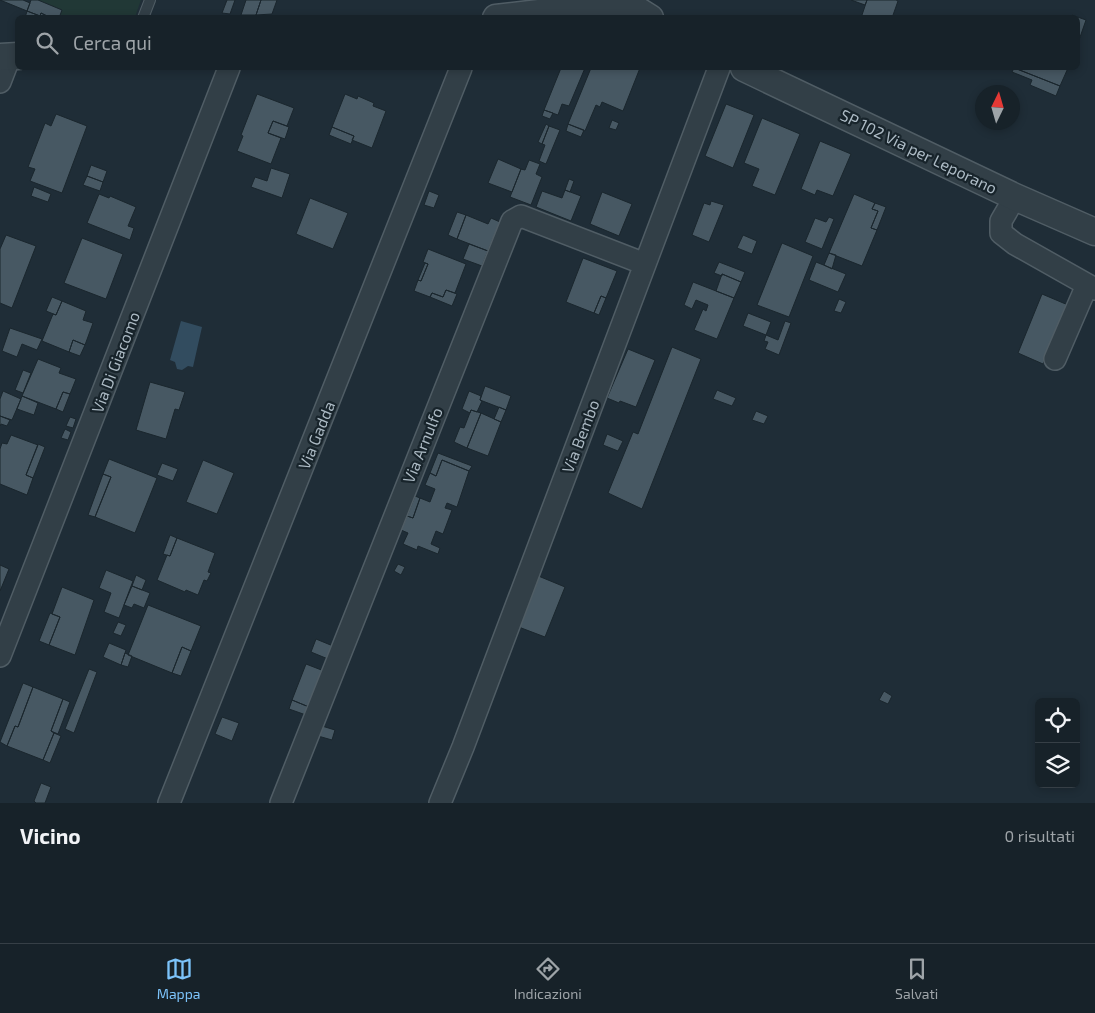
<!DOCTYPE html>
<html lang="it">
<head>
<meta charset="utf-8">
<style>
  body { margin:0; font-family:"Exo 2",sans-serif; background:#202a31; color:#f1f3f6 }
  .controls { position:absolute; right:15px; bottom:15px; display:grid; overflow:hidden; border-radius:8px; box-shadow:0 2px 8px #0003 }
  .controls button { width:45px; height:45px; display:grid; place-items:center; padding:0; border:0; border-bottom:1px solid #363f46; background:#172229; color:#f1f3f6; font:25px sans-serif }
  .compass { position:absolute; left:975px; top:85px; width:45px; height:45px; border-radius:50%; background:#172229; box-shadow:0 2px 8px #0003; rotate:5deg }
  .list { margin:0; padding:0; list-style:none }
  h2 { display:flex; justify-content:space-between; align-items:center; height:65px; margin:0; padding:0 20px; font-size:21px }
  h2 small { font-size:16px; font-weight:400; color:#9ea4a8 }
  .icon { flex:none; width:28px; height:28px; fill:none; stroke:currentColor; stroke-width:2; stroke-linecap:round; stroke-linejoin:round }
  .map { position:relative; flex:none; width:1095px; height:803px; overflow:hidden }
  .search { position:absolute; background:#172229; box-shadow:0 2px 8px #0003; left:15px; right:15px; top:15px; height:55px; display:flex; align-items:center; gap:12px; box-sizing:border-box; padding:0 18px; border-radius:8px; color:#9ea4a8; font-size:19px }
  .sheet { height:140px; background:#172229 }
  nav { display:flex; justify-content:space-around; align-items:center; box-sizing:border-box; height:70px; border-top:1px solid #363f46; background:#172229; font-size:14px; color:#9ea4a8 }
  nav a { display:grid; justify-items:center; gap:2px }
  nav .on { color:#7cc3fa }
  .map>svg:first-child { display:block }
  .green { fill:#213836 }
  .water { fill:#324c5f }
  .building { fill:#475863; stroke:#1a262d }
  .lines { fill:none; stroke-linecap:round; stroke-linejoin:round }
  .service-casing { stroke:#505d65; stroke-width:12 }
  .minor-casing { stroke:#505d65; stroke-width:24 }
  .tertiary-casing { stroke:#505d65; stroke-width:29 }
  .service { stroke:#323f47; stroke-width:10 }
  .minor { stroke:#323f47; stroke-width:21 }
  .tertiary { stroke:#323f47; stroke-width:26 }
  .labels { text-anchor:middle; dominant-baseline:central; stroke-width:4.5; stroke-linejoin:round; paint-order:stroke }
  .street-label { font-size:16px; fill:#acbac4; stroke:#18242b }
</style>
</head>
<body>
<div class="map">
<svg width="1095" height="803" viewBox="0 0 1095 803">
  <rect width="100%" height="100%" fill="#1f2d37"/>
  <!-- green -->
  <path class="green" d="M 31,0 L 141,0 L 135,17 L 25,18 Z"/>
  <!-- water -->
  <path class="water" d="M 181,321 L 202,327 L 193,367 L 188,366 L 182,370 L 177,369 L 175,362 L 170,360 Z"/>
  <!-- building -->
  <path class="building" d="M 0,0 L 23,0 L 30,3 L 27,11 Z
    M 31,0 L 38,0 L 62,10 L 59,18 L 51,18 L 41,13 L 40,16 L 27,11 Z
    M 227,0 L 235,0 L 230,14 L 222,13 Z
    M 246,0 L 261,0 L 256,15 L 241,15 Z
    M 261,0 L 277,0 L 272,14 L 256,15 Z
    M 851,0 L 867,0 L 865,5 Z
    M 867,0 L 896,0 L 898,1 L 892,18 L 861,18 Z
    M 27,11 L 40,16 L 41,13 L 51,18 L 25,18 Z
    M 1072,15 L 1086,20 L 1078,43 L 1078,18 L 1071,18 Z
    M 561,68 L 585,68 L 569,106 L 562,104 L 558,115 L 544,110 Z
    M 591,68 L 640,68 L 623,111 L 602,102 L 600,107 L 596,105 L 585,131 L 568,124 Z
    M 1014,68 L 1018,68 L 1017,69 L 1060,86 L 1056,96 L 1030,85 L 1032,80 L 1012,72 Z
    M 1018,68 L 1068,68 L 1060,86 L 1017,69 Z
    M 257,94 L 294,108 L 287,126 L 273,121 L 268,133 L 281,138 L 271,164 L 237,151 L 243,136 L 241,135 Z
    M 345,94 L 357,99 L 358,96 L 374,103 L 373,106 L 386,111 L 372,148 L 352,140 L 354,136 L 332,127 Z
    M 726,104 L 754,115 L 733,168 L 705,156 Z
    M 544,110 L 553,113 L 550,119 L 542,116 Z
    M 56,114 L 87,126 L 62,193 L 30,181 L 35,169 L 28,167 L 45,123 L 51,126 Z
    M 762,118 L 800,134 L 775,195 L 752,186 L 759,169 L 744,163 Z
    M 612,120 L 619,123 L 616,130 L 609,128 Z
    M 273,121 L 289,127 L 285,139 L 268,133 Z
    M 546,124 L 549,126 L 542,144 L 538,142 Z
    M 568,124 L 584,130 L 581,137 L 566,131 Z
    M 549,126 L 560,130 L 546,164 L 539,161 L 545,145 L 542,144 Z
    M 332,127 L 354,136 L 351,144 L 329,135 Z
    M 820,141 L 851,154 L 833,196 L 817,190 L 815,195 L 801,189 Z
    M 498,159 L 521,169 L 512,192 L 488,183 Z
    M 529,160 L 540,164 L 536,174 L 542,177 L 531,205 L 510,197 L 521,169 L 525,170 Z
    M 91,165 L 107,171 L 103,182 L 87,176 Z
    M 271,168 L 290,174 L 282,198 L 251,187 L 255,177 L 267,181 Z
    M 87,176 L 103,182 L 100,191 L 83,185 Z
    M 569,179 L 574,181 L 570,192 L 565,190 Z
    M 34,187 L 51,194 L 48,202 L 31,196 Z
    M 565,190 L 581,196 L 571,221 L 536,207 L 542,191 L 562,198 Z
    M 429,191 L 439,195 L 434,208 L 424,205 Z
    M 602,192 L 632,204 L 619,236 L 590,224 Z
    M 99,194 L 109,198 L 110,196 L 136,207 L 128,226 L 134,228 L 130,240 L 87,223 Z
    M 854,194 L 875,203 L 872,209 L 878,211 L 871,228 L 877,230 L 862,266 L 829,253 Z
    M 310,198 L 348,213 L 333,249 L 296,234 Z
    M 711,201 L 724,205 L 709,242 L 692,235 L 704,203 L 710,205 Z
    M 875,203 L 886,207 L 877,230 L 871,228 L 878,211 L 872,209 Z
    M 457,212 L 466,215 L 457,239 L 448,235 Z
    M 466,215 L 488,224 L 491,218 L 500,222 L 488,251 L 457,239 Z
    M 829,217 L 834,219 L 822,249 L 805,242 L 815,218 L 826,222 Z
    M 6,235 L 36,246 L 12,308 L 0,303 L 0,249 Z
    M 743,235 L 757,241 L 752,254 L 737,248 Z
    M 82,238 L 123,254 L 106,299 L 64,283 Z
    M 782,243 L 813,256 L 789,317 L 757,305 Z
    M 469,244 L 488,251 L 482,266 L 463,259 Z
    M 428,249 L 466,264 L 455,293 L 446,290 L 443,297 L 432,293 L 430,297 L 414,291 L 418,280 L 421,281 L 428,264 L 423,262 Z
    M 829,253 L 836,255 L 832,269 L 824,265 Z
    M 583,258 L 617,271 L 606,298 L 601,296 L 594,313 L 566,302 Z
    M 719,262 L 745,272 L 741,282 L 722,274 L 722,276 L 714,273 Z
    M 816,262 L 846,274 L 838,292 L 809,280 Z
    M 425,263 L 428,264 L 421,281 L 418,280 Z
    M 722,274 L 741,282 L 734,298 L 716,291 Z
    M 693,282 L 734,298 L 717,339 L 694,330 L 703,309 L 706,311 L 708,305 L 696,300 L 692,309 L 684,305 Z
    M 446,290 L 457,294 L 452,306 L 430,297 L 432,293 L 443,297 Z
    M 1042,294 L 1068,305 L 1043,364 L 1018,353 Z
    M 601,296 L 606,298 L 599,315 L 594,313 Z
    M 52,297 L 62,301 L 56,315 L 46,311 Z
    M 839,299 L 846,302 L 841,313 L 834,311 Z
    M 62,301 L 86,311 L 83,320 L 93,323 L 85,345 L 73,340 L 69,352 L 42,341 L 53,314 L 56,315 Z
    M 748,313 L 771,322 L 766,335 L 743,326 Z
    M 785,321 L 791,323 L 779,355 L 765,349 L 768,342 L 764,341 L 766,335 L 778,340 Z
    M 10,328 L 42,339 L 37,350 L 22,344 L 17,357 L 2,351 Z
    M 73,340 L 85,345 L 80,356 L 69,352 Z
    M 672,347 L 701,359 L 642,509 L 608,493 L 633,432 L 638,434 Z
    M 628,349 L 655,360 L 636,407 L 620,401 L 619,403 L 607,398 Z
    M 38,359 L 61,368 L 59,373 L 76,379 L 70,394 L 63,392 L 56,409 L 22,396 Z
    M 23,370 L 31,373 L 23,393 L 15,390 Z
    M 150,382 L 185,392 L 179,410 L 175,409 L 166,439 L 136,430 Z
    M 485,386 L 511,396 L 506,410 L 480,400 Z
    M 717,390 L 736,398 L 732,406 L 713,399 Z
    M 3,391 L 21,399 L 12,420 L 0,416 L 0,399 Z
    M 469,391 L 481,396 L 480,400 L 482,401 L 477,412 L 471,410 L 470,413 L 462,409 Z
    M 63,392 L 70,394 L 63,412 L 56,409 Z
    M 22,396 L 38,403 L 34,415 L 17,409 Z
    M 499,407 L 506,410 L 501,422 L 494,419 Z
    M 471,410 L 481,413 L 467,448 L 454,442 L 460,427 L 464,428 Z
    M 756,411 L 768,416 L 764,424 L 752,420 Z
    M 481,413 L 501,422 L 488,456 L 467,448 Z
    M 0,416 L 10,420 L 7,426 L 1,424 L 0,426 Z
    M 70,417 L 76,419 L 73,428 L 66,426 Z
    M 65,429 L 71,432 L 68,440 L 61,438 Z
    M 607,434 L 623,441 L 618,451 L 603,445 Z
    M 11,435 L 38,445 L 26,475 L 33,478 L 27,495 L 0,484 L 0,449 L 2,443 L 7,444 Z
    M 38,444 L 45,447 L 33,478 L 26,475 Z
    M 438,453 L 472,466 L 469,471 L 442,460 L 436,476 L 430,473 Z
    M 109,459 L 157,478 L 135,533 L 95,517 L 111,477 L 103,474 Z
    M 203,460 L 234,473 L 217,514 L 186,502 Z
    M 442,460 L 469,471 L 457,507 L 447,503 L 445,508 L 452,510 L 443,534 L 436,531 L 431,544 L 440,548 L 438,554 L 418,546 L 417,550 L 403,544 L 408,533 L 401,530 L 407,516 L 413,518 L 420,498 L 430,502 L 435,489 L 425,485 L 430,473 L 436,476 Z
    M 162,463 L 178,469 L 173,481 L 157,475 Z
    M 103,474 L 111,477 L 95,517 L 88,515 Z
    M 415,496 L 420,498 L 413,518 L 407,516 Z
    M 170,535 L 177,538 L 170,556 L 163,554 Z
    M 177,538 L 215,553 L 208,572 L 211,573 L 207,581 L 204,580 L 198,595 L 186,590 L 185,592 L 157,580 L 167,555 L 170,556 Z
    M 398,564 L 405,567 L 401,575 L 394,571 Z
    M 0,565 L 9,569 L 0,591 Z
    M 106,570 L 133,581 L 119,618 L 104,612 L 111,593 L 99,588 Z
    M 136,575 L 146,580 L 142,590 L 132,586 Z
    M 536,575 L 565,587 L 545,637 L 516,626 Z
    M 132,586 L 150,593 L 144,608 L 134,604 L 132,608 L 124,605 Z
    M 62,587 L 94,600 L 75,655 L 49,645 L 60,617 L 52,614 Z
    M 148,605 L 201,626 L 191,651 L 182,647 L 172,673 L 128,655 Z
    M 50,613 L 60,617 L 49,645 L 39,641 Z
    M 118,622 L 126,625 L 121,636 L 113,633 Z
    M 316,639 L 333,646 L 328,659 L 311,652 Z
    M 109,643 L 126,650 L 121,665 L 103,657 Z
    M 182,647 L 191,651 L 181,676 L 172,673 Z
    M 125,653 L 132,656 L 128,667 L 121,665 Z
    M 306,664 L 324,671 L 309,707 L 292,700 Z
    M 89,669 L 97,672 L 74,733 L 65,729 Z
    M 23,683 L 33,687 L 18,727 L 15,726 L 7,746 L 0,742 Z
    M 33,687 L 63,699 L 51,731 L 54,733 L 43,760 L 7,746 L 15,726 L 18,727 Z
    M 884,691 L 892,696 L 888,704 L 879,700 Z
    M 63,699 L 70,702 L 58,734 L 51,731 Z
    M 292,700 L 309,707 L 306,715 L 289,709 Z
    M 222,717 L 239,723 L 232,741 L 215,734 Z
    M 322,726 L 335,730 L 332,740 L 318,736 Z
    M 54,733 L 61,736 L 50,763 L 43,760 Z
    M 41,783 L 51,787 L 45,803 L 36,803 L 34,801 Z"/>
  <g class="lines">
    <!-- service casing -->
    <g class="service-casing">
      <path id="service" d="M 143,18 L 150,0"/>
    </g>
    <!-- minor casing -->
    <g class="minor-casing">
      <path id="minor" d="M 0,82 L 10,56
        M 1015,197 L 1001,221 L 1001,233 L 1015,244 L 1095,289
        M 1055,359 L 1087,285
        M 0,656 L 229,68
        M 169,803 L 461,68
        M 281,803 L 512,221 L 521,216 L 645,264
        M 440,803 L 463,747 L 719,68"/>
    </g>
    <!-- tertiary casing -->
    <g class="tertiary-casing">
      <path id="tertiary" d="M 621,0 L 650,18
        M 496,18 L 624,3
        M 0,57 L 18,56
        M 744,68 L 1015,197 L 1095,232"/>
    </g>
    <!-- service -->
    <use href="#service" class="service"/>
    <!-- minor -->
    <use href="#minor" class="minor"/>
    <!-- tertiary -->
    <use href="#tertiary" class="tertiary"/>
  </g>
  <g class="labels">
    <!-- street labels -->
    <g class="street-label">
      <text transform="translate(919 151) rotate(26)">SP 102 Via per Leporano</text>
      <text transform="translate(115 362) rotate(-69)">Via Di Giacomo</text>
      <text transform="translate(316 435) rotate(-68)">Via Gadda</text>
      <text transform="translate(580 436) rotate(-69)">Via Bembo</text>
      <text transform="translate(422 445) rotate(-68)">Via Arnulfo</text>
    </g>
  </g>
</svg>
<div class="controls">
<button><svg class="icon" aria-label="locate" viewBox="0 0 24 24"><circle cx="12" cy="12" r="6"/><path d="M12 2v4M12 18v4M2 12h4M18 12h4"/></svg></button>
<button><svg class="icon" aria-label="layers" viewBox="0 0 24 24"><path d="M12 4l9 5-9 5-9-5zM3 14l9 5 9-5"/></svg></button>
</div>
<svg class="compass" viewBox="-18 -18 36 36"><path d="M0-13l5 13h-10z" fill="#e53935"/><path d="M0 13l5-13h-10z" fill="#9ea4a8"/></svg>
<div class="search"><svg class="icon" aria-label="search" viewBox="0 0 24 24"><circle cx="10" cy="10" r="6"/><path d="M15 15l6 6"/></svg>Cerca qui</div>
</div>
<section class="sheet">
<h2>Vicino<small>0 risultati</small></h2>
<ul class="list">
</ul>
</section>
<nav>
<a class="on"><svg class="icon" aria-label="map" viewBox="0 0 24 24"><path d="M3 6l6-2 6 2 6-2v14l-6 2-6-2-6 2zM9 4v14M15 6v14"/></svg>Mappa</a>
<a><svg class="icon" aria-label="directions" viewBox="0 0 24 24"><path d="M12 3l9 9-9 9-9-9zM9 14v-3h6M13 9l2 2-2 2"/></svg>Indicazioni</a>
<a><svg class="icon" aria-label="saved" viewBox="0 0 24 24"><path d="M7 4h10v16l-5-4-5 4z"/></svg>Salvati</a>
</nav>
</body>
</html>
